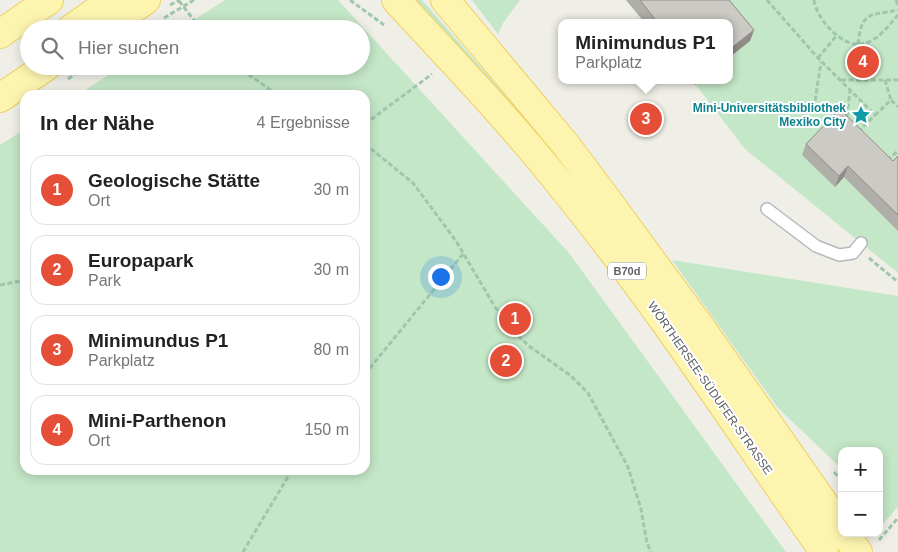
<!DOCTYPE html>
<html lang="de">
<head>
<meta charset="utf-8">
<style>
  body { margin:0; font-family:Helvetica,sans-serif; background:#f6f6f6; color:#222 }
  .controls { position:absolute; right:15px; bottom:15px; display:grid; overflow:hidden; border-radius:10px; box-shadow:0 2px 12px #0003 }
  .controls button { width:45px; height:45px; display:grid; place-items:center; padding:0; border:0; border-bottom:1px solid #e0e0e0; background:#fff; color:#222; font:25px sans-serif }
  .you { position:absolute; left:440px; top:276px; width:18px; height:18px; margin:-12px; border:4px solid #fff; border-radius:50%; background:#1a73e8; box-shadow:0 0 0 8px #1a73e833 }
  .badge { display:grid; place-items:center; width:32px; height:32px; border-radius:50%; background:#e64f37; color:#fff; font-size:16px; font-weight:700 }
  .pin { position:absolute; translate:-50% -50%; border:2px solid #fff; box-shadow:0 1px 5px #0006 }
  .popup { position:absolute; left:558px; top:19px; width:175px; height:65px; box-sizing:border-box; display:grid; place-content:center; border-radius:10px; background:#fff; filter:drop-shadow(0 1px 4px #0005); font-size:16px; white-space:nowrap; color:#767676 }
  .popup b { font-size:19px; color:#222 }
  .popup::after { content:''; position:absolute; left:50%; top:100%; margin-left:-10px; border:10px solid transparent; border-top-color:#fff }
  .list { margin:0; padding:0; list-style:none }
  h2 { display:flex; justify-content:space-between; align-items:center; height:65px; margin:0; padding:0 20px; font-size:21px }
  h2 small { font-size:16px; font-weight:400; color:#767676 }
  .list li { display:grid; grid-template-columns:32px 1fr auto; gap:15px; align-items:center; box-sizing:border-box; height:70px; margin:0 10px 10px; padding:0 10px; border:1px solid #e0e0e0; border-radius:15px }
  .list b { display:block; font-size:19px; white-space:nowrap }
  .list p { margin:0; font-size:16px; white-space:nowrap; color:#767676 }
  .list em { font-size:16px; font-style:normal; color:#767676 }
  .icon { flex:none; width:28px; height:28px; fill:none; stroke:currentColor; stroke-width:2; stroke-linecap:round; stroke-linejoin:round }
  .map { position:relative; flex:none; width:898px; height:552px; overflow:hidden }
  .search { position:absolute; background:#fff; box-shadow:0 2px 12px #0003; left:20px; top:20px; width:350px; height:55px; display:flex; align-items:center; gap:12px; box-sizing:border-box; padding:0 18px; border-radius:28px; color:#767676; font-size:19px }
  .panel { position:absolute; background:#fff; box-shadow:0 2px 12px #0003; left:20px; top:90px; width:350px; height:385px; border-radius:15px }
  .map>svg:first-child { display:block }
  .green { fill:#c4e7c7 }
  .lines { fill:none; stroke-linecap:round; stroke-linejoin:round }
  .service-casing { stroke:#b7b9bd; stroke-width:14 }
  .primary-casing { stroke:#efd061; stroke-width:30 }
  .path { stroke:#9ec7ac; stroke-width:3; stroke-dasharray:5 2.5; stroke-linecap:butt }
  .service { stroke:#fff; stroke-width:11 }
  .primary { stroke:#fdf5af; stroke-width:28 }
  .wall { fill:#afaea9 }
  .shaded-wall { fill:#8f8d89 }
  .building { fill:#cccac4; stroke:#8f8d89 }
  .labels { text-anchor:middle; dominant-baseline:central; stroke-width:4; stroke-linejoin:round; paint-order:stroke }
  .shield { fill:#fff; stroke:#8e9195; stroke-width:1 }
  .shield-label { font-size:11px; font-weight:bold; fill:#5e6267 }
  .culture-label { font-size:12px; font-weight:bold; fill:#0d838f; stroke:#fff; text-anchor:end }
  .street-label { font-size:12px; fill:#5e6267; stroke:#fff }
</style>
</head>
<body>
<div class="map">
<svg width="898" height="552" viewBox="0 0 898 552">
  <rect width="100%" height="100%" fill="#f0efe7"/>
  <!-- green -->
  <path class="green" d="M 225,0 L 338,0 L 569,253 L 786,552 L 0,552 L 0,145 L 25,129 L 25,470 L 365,470 L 365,95 L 78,95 L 122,66 L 361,66 L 361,29 L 180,29 Z
    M 413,0 L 422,0 L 533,127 L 534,131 Z
    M 472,0 L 520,0 L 503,23 L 498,34 Z
    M 626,0 L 898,0 L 898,273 L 745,149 L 692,80 L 730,80 L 730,23 L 645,23 Z
    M 672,260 L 898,296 L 898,507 L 879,528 L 879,451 L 842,451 L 842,469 L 778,408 Z"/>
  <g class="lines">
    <!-- service casing -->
    <g class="service-casing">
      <path id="service" d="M 767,209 L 816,246 L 839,255 L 853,253 L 861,243"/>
    </g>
    <!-- primary casing -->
    <g class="primary-casing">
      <path id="primary" d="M 396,0 C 453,62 512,123 564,189 C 658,305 739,430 824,552
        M 445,0 L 566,145 L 605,197 L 699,325 L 842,529
        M 71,29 L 112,0
        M 103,29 L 146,0
        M 0,34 L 49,0
        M 0,98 L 47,66
        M 844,533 L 858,552"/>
    </g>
    <!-- path -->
    <path class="path" d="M 350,0 L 384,25
      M 767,0 L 818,58 L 875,115 L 891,100 L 898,107
      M 814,0 C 816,18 842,48 862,44 C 878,41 888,26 898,15
      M 896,0 L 898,5
      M 179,1 L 201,29
      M 170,5 L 180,0
      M 164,18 L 194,0
      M 858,44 C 862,11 868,16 898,10
      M 818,58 L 837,35
      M 236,66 L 278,95
      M 68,79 L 87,66
      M 841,80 L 898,80
      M 885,80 L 891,100
      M 814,108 L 821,62
      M 847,116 L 850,91
      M 365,124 L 432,74
      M 860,132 L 859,131 L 875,115
      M 365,144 L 413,183 L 456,241 L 495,307 L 515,333 L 529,346 L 571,376 L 588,393 L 628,467 L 641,509 L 647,543 L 651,552
      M 887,160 L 898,151
      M 869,258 L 898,282
      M 0,285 L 25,280
      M 365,374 L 463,254
      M 834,472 L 842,481
      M 879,540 L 898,518
      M 243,552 L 292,470"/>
    <!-- service -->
    <use href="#service" class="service"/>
    <!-- primary -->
    <use href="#primary" class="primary"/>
  </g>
  <!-- wall -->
  <path class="wall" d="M 626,0 L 729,0 L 754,30 L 750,41 L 730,23 L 645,23 Z
    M 692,80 L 701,80 L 695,85 Z
    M 806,144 L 893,161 L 898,156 L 898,231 L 844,177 L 835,187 L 802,155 Z"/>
  <!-- shaded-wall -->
  <path class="shaded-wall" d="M 754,30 L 750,41 L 730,57 L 730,49 Z
    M 697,80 L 701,80 L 695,85 Z
    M 848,166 L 844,177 L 835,187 L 839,176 Z"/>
  <!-- building -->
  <path class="building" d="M 640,0 L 729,0 L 754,30 L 730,49 L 730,23 L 658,23 Z
    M 840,109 L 893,161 L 898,156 L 898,215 L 848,166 L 839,176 L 806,144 Z"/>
  <!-- icons -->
  <defs>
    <g id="sight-bare" transform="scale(1.5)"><path d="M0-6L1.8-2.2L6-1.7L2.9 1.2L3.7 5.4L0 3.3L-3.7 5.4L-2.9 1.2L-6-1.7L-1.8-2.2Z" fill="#0f9aa8" stroke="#fff" stroke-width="2.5" paint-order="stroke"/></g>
  </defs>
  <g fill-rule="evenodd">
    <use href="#sight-bare" x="861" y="115"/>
  </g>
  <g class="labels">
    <!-- shield labels -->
    <rect class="shield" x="608" y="262.5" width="38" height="17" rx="4"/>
    <g class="shield-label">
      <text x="627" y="271">B70d</text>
    </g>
    <!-- culture labels -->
    <g class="culture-label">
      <text x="846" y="108">Mini-Universitätsbibliothek<tspan x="846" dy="14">Mexiko City</tspan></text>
    </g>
    <!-- street labels -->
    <g class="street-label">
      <text transform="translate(710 388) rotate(55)">WÖRTHERSEE-SÜDUFER-STRASSE</text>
    </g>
  </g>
</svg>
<div class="controls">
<button>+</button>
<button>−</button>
</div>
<div class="you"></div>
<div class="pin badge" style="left:515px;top:319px">1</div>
<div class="pin badge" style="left:506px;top:361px">2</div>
<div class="pin badge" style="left:646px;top:119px">3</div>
<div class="popup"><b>Minimundus P1</b>Parkplatz</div>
<div class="pin badge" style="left:863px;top:62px">4</div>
<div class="search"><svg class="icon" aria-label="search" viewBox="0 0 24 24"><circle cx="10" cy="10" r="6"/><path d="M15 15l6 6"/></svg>Hier suchen</div>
<section class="panel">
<h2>In der Nähe<small>4 Ergebnisse</small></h2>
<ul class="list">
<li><span class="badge">1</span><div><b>Geologische Stätte</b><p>Ort</p></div><em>30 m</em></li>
<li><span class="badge">2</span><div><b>Europapark</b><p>Park</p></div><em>30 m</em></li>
<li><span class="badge">3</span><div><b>Minimundus P1</b><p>Parkplatz</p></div><em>80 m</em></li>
<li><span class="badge">4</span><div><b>Mini-Parthenon</b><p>Ort</p></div><em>150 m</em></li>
</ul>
</section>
</div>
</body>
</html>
